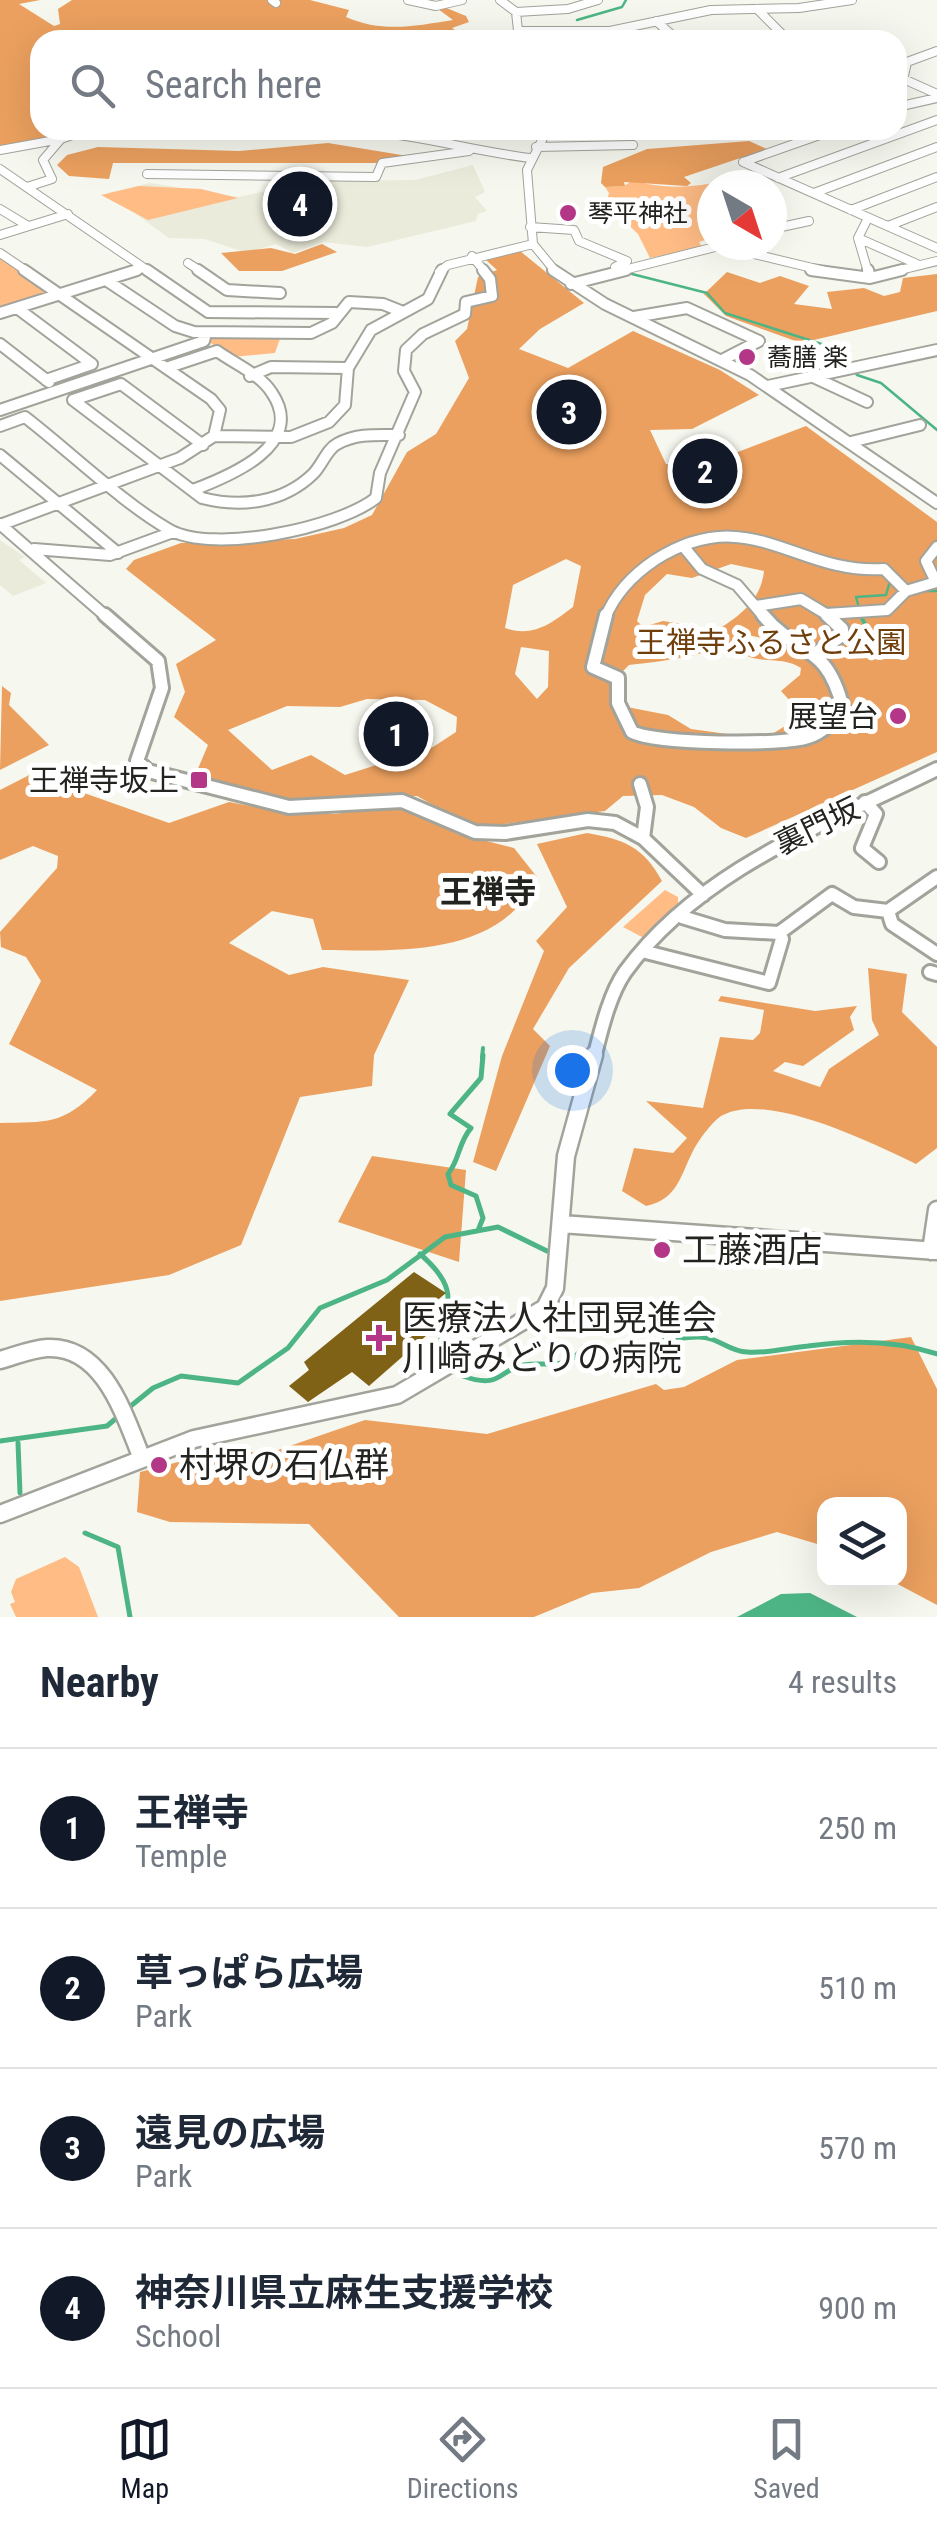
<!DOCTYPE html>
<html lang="en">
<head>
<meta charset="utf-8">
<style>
  body { margin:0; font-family:"Roboto Condensed","Noto Sans JP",sans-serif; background:#f2f2f3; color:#1f2937 }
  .controls { position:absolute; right:30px; bottom:30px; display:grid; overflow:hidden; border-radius:20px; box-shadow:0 10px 40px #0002 }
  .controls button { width:90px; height:90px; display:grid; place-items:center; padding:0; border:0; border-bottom:2px solid #e0e1e3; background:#fff; color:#1f2937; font:50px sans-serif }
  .compass { position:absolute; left:697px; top:170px; width:90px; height:90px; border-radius:50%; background:#fff; box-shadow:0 10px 40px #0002; rotate:141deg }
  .you { position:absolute; left:572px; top:1070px; width:35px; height:35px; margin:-25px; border:8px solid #fff; border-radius:50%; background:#1a73e8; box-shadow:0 0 0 15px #1a73e833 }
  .badge { display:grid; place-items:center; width:65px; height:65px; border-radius:50%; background:#111827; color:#fff; font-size:32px; font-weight:700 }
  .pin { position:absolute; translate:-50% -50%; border:5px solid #fff; box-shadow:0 2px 10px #0006 }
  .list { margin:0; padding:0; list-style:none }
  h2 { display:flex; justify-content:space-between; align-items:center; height:130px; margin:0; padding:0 40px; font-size:42px }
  h2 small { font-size:32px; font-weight:400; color:#747a83 }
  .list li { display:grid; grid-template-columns:65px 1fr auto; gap:30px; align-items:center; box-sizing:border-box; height:160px; padding:0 40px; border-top:2px solid #e0e1e3 }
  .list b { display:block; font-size:38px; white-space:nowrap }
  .list p { margin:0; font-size:32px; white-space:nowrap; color:#747a83 }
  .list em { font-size:32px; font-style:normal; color:#747a83 }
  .icon { flex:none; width:55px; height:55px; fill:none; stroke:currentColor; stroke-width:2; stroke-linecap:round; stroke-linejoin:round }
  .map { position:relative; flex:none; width:937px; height:1617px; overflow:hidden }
  .search { position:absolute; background:#fff; box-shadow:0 10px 40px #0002; left:30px; right:30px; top:30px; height:110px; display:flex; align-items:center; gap:25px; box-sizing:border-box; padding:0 35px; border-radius:30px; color:#747a83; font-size:38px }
  .sheet { height:770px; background:#fff }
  nav { display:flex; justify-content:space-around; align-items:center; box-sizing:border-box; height:140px; border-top:2px solid #e0e1e3; background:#fff; font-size:28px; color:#747a83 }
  nav a { display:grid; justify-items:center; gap:5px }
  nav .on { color:#111827 }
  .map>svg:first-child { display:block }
  .built { fill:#eaebda }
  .green { fill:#ffbc85 }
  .forest { fill:#eba05f; fill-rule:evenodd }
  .water { fill:#4db585 }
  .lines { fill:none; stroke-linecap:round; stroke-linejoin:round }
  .stream-far2 { stroke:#4db585; stroke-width:2.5 }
  .stream-far1 { stroke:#4db585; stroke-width:4 }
  .stream { stroke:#4db585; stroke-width:5 }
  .building { fill:#806216 }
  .minor-far3-casing { stroke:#a2a39b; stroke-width:10 }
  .minor-far2-casing { stroke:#a2a39b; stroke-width:14 }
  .minor-far1-casing { stroke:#a2a39b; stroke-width:18 }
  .minor-casing { stroke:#a2a39b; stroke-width:21 }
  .minor-far3 { stroke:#fff; stroke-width:8 }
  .minor-far2 { stroke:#fff; stroke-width:10 }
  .minor-far1 { stroke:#fff; stroke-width:12 }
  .minor { stroke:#fff; stroke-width:16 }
  .poi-dot { fill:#b33687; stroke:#fff; stroke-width:4 }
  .labels { text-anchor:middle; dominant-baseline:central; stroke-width:10; stroke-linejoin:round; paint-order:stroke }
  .far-poi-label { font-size:25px; fill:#232320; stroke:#fff; text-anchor:start }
  .park-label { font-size:30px; fill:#6f3e0b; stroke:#fff }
  .poi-label { font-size:30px; fill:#232320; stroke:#fff; text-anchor:end }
  .street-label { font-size:30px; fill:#232320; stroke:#fff }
  .neighbourhood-label { font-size:32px; font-weight:bold; fill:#232320; stroke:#fff }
  .near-poi-label { font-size:35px; fill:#232320; stroke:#fff; text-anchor:start }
</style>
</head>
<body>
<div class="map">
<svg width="937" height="1617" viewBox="0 0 937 1617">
  <rect width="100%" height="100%" fill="#f6f7ee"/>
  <!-- built -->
  <path class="built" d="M 473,165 L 485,192 L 475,197 L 487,211 L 478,214 L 476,221 L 367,247 L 324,242 L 293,253 L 276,244 L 247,253 L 205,239 L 169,238 L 107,193 L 150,183 L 238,197 L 266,191 L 283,182 L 415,180 Z
    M 0,540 L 25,557 L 19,560 L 46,583 L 13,596 L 0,585 Z"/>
  <!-- green -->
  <path class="green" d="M 736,178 L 762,185 L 712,185 L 712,238 L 699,242 L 702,247 L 650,258 L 638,234 L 606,203 L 609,193 L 605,187 L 624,186 L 633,180 C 666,191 702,187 736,178 Z
    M 139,186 L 201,189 L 238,198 L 148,220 L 101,195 Z
    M 0,258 L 52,292 L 0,310 Z
    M 282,333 L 275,353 L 233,357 L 209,342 L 210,334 Z
    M 665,890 L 678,897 L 678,907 L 644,938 L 623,927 Z
    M 65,1557 L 79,1567 L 98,1617 L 16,1617 L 10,1604 L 15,1602 L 11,1592 L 16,1579 Z"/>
  <!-- forest -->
  <path class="forest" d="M 0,0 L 40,0 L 19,4 L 54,26 L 60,24 L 58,9 L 72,0 L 310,0 L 349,10 L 346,17 C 382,33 415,26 453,20 L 438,9 L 444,7 L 466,16 L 469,22 L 452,28 L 469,40 L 433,40 L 413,34 L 328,40 L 40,40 L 40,130 L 74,130 L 0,149 Z
    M 749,141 L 767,149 L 684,177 L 691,183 L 687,186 L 624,182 L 625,186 L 605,187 L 601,183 L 603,167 L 647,149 Z
    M 328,143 L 414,157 L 380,163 L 113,163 L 109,179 L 69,176 L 57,165 L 67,155 L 98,147 L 239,151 Z
    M 322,244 L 337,252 L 282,271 L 239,271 L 221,253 L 271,248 L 295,254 Z
    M 520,251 L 584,303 L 540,329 L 519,349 L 568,368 L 633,331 L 720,370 L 759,395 L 692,429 L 650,430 L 666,464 L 696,468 L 806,426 L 937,522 L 937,752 L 746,838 L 721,828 L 694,807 L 662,795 L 623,796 L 605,811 L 496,825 L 465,823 L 417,796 L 298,802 L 229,788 L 197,771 L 208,745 L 174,717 L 185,692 L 176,664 L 216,640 L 126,569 L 134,560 L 181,543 L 295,539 L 344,528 L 372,515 L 407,452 L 436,434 L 469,378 L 455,341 L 467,329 L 478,277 L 497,270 L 486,260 ZM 566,559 L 581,566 L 573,607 C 552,623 533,638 505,628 L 513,585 ZM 731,564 L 764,571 C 761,600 740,616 717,630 L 663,621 L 643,627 L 637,621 L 645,595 L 667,574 L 692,578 ZM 748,635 L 776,641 L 747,656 C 765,663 785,657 801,668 L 800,675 L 781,691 L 803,715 L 764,739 L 691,729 L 668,715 L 627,707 L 623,671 L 629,665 C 671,660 710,656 748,635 ZM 521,647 L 549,651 L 548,687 L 537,699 L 515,674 ZM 367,699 L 425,700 L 457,717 L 456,732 L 433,747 L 345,775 L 311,755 L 272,770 L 228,730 L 287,706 L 340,707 Z
    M 727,272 L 760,283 L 780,276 L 809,286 L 794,304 L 832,309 L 827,292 L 864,288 L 884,296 L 900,292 L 903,278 L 937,274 L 937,311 L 801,343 L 726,316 L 704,294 Z
    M 2,686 L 11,693 L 9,705 L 49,745 L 0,770 Z
    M 47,766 L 60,769 L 84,793 L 169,823 L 229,802 L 282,812 L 335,814 L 381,807 L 415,812 L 455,833 L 514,848 L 537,877 C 502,958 396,951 322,950 L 313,919 L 272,911 L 229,943 L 289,975 L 323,967 L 409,980 L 374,1055 L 372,1086 L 300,1097 L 241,1245 L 169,1275 L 0,1301 L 0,1123 C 47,1122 63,1125 97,1090 L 9,1044 L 41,981 L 26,957 L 1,947 L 0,932 L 57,868 L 58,856 L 33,846 L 0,860 L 0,790 Z
    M 587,833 C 623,839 644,847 662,881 L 569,968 L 533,1029 L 550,1046 L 496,1171 L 473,1162 L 502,1056 L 544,951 L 536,941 L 567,907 L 537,844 Z
    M 868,968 L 907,974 L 902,1012 L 937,1047 L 937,1148 L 916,1164 C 874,1144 768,1091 723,1115 C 713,1120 698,1141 693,1151 C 680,1176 678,1199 646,1206 L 622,1191 L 634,1148 L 673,1153 L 687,1138 L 646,1101 L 703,1108 L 720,1037 L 753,1040 L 760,1033 L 764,1010 L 718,1001 L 721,996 L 815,1011 L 857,1006 L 850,1017 L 854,1030 L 803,1066 L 785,1062 L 773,1071 L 820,1087 L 829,1069 L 879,1035 L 872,1020 Z
    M 372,1156 L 466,1170 L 459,1262 L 338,1222 Z
    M 911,1337 L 937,1389 L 937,1605 L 890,1580 L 900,1580 L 900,1504 L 824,1504 L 824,1546 L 777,1532 L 711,1552 L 639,1588 L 592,1593 L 534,1617 L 399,1617 L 309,1524 L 170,1522 L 137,1512 L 140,1472 L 201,1456 L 278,1450 L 365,1420 L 487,1434 L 656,1384 L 664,1390 L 684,1387 L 737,1360 Z"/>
  <!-- water -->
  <path class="water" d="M 810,1593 L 857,1617 L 737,1617 L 781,1594 Z"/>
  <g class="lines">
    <!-- stream-far2 -->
    <path class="stream-far2" d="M 577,20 L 622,7 L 626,0
      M 632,274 L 707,293 L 725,313 L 834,348 L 857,375 L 881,383 L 937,430
      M 921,591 L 937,591
      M 862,618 L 856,597 L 886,595 L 890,581"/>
    <!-- stream-far1 -->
    <path class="stream-far1" d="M 860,615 L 865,624
      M 482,1058 L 483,1048"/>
    <!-- stream -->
    <path class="stream" d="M 479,1228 L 483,1218 L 476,1196 L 451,1185 L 448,1174 C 460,1159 458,1143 471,1128 L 450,1114 L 481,1078 L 483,1055
      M 420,1254 C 477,1303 426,1316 446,1359
      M 463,1376 C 502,1390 499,1369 524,1365 C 550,1361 567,1372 583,1347 C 623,1353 657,1338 697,1337 C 718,1336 727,1351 747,1352 C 766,1354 788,1348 808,1346 C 850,1340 896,1340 937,1354
      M 127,1409 L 153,1388 L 181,1376 L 238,1383 L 288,1348 L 320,1308 L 387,1280 L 445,1237 L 498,1227 L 547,1251
      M 0,1441 L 107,1426 L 120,1415
      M 18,1443 L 20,1493
      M 85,1533 L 118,1547 L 130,1617"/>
  </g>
  <!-- building -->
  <path class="building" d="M 414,1272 L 446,1293 L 434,1303 L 451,1314 L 369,1386 L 352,1372 L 308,1402 L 289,1386 L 309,1370 L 304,1362 Z"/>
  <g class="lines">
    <!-- minor-far3 casing -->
    <g class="minor-far3-casing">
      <path id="minor-far3" d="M 272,0 L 276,3
        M 408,0 L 436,6 L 462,0
        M 500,0 L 516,12 L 519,40
        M 516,12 L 568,9 L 598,0
        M 656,21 L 678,40
        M 519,31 L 610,31 L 711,10 L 799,8 L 852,0
        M 745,38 L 782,34 L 757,9
        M 904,76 L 907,62 L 937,51
        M 899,77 L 937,94
        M 897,107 L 937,98
        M 547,130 L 527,170 L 533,244 L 556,272
        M 359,131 C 417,134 472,151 530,158
        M 61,139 L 86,130
        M 536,147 L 633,145
        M 0,150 L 61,139 L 43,160 L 52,179 L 27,187
        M 743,162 L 937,248
        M 743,162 L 834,130
        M 0,169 L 150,272
        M 147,174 L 376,177 L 382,163 L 469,151
        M 778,178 L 937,120
        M 814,193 L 937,147
        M 0,209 L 28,226
        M 851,210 L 937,177
        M 868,218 L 858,238 L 868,272
        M 888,226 L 937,207
        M 530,227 L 574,230 L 579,241 L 627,261 L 615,267 L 620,270
        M 772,229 L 809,221
        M 0,235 L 68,214
        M 858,238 L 917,264
        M 730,245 L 747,253
        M 0,253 L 28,272
        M 754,254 L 829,272
        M 472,256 L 485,272
        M 188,263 L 202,272
        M 129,272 L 140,269
        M 439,272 L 448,265 L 533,244
        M 616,272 L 723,245
        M 892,272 L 937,261"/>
    </g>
    <!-- minor-far2 casing -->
    <g class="minor-far2-casing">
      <path id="minor-far2" d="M 24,270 L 211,399 L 220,410 L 214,436
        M 147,270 L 208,312 L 336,313
        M 198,270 L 227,290 L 280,293
        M 553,270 L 605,304 L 750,375 L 937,503
        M 811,270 L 870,278 L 902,270
        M 868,270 L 870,278
        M 106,280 L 175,326 L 194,332 L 311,333 L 332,323 L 349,302 L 383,304 L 403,312
        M 571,284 L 626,270
        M 17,308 L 92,364 L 46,380
        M 0,313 L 137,270
        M 634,317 L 687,308 L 759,341 L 724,359
        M 0,344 L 49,382
        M 169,367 L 217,351 C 235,364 260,374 272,393 C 307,445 230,476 193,490
        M 250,376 L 271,367 L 348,368
        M 811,376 L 867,402
        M 768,386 L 937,350
        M 73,400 L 202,498 C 241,508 283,503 313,474 C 322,465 327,449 337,444 C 357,433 377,435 399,435
        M 73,400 L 121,384 L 203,445
        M 0,410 L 204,341 L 206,333
        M 0,426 L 25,417 C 68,450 125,505 170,530 C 214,554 338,528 376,498 L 380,473 L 415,392 L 404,371 L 406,350 L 423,334 L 465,314 L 466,302 L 492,296 L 490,279 L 483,270
        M 851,442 L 920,425
        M 0,455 L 118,553
        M 0,524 L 108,618
        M 0,525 L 180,458 L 214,436 L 291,437 L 329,422 L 345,405 L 348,368 L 371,330 L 428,299 L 442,270
        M 683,546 L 702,569 L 737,585 L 765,618
        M 34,549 L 110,555 L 173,532
        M 756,606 L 801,599 L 826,614 L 887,610 L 906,591 L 936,582 L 926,561 L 937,547
        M 826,614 L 830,618
        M 605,618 C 615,594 634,574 655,560 C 750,500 795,575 884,569 L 906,591"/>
    </g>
    <!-- minor-far1 casing -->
    <g class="minor-far1-casing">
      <path id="minor-far1" d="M 105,615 L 158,661 L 162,688 L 137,761 L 148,771 L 289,807 L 402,801 L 475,832 L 505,833 L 588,820 L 615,823 L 643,838 L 703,895
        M 606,615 L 593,667 L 618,678 L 618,703 L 632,732 C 656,744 782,746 808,737 C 824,732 833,721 843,708 C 826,641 799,658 763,615
        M 815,654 L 842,635 L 842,629 L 827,615
        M 640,784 L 647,807 L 643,838
        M 865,802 L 876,814 L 862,848 L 879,862
        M 937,877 L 888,911 L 892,924 L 937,954
        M 779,933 L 832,894 L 854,907 L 888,911
        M 646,952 L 769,983 L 782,939 L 779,933 L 725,930 L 682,917
        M 930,972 L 937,974
        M 594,1058 C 601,1031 609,995 625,972 C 700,869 828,823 937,769"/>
    </g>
    <!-- minor casing -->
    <g class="minor-casing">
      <path id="minor" d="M 561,1224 L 937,1251
        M 931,1251 L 937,1210
        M 0,1360 C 15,1356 31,1349 47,1348 C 103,1345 124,1414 141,1456
        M 0,1514 L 194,1439 L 397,1395 L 545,1308 L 555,1288 L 566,1156 L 594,1055"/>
    </g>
    <!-- minor-far3 -->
    <use href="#minor-far3" class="minor-far3"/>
    <!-- minor-far2 -->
    <use href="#minor-far2" class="minor-far2"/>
    <!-- minor-far1 -->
    <use href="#minor-far1" class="minor-far1"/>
    <!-- minor -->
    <use href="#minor" class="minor"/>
  </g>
  <!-- markers -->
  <g class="poi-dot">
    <circle cx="568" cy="213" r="10"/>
    <circle cx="747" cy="357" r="10"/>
    <circle cx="898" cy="716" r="10"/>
    <rect x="189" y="770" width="20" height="20" rx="5"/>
    <circle cx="662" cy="1250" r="10"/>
    <path d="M374 1323h10v10h10v10h-10v10h-10v-10h-10v-10h10z"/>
    <circle cx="159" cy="1465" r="10"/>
  </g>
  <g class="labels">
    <!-- far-poi labels -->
    <g class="far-poi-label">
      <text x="588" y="213">琴平神社</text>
      <text x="767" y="357">蕎膳 楽</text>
    </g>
    <!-- park labels -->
    <g class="park-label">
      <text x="771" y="642">王禅寺ふるさと公園</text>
    </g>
    <!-- poi labels -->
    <g class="poi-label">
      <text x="878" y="716">展望台</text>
      <text x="179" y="780">王禅寺坂上</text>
    </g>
    <!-- street labels -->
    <g class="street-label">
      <text transform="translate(817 826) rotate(-26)">裏門坂</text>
    </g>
    <!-- neighbourhood labels -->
    <g class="neighbourhood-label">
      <text x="488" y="892">王禅寺</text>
    </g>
    <!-- near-poi labels -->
    <g class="near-poi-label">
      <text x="682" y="1250">工藤酒店</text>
      <text x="402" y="1318">医療法人社団晃進会<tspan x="402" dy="40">川崎みどりの病院</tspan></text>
      <text x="179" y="1465">村堺の石仏群</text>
    </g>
  </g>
</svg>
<div class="controls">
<button><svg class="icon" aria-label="layers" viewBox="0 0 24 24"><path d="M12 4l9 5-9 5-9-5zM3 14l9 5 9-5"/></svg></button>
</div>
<svg class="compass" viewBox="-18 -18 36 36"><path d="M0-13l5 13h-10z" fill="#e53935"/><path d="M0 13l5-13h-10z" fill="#747a83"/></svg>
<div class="you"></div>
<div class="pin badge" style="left:396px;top:734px">1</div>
<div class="pin badge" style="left:705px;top:471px">2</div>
<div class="pin badge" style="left:569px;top:412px">3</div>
<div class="pin badge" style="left:300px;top:204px">4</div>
<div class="search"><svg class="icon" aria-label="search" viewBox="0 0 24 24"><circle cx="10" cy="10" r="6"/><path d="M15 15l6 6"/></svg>Search here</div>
</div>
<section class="sheet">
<h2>Nearby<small>4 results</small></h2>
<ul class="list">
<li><span class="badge">1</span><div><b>王禅寺</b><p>Temple</p></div><em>250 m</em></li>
<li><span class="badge">2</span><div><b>草っぱら広場</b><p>Park</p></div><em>510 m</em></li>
<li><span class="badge">3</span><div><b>遠見の広場</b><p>Park</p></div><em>570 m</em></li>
<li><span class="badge">4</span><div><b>神奈川県立麻生支援学校</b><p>School</p></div><em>900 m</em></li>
</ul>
</section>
<nav>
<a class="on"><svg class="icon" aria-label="map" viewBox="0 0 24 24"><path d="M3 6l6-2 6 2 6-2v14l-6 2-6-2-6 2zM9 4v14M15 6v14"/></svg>Map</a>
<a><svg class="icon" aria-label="directions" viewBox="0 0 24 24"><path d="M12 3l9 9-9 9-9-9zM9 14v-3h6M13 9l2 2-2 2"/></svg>Directions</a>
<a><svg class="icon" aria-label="saved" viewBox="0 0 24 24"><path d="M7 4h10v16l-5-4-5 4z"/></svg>Saved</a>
</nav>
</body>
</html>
